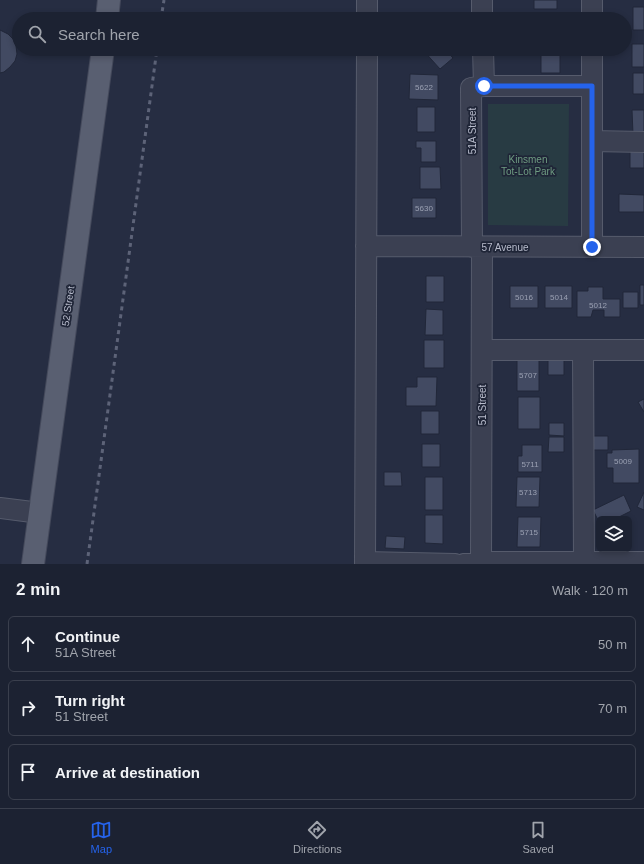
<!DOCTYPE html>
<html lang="en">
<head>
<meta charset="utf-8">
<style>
  body { margin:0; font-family:Helvetica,sans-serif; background:#252a3a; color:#f1f3f6 }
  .controls { position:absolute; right:12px; bottom:12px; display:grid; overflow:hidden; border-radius:6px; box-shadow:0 2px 6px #0003 }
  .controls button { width:36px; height:36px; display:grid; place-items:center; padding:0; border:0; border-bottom:1px solid #3a3f4d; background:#1c2232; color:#f1f3f6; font:20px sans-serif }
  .stop { position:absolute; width:12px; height:12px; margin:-9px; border:3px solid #2563eb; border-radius:50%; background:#fff }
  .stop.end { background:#2563eb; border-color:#fff; box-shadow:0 1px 4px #0008 }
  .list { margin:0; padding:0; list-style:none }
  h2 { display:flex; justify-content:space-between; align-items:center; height:52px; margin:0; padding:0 16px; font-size:17px }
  h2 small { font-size:13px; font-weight:400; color:#a0a4ac }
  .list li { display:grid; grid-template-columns:26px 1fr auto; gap:12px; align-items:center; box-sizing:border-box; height:56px; margin:0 8px 8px; padding:0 8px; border:1px solid #3a3f4d; border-radius:6px }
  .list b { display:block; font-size:15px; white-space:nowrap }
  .list p { margin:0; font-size:13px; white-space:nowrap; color:#a0a4ac }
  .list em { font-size:13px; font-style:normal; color:#a0a4ac }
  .icon { flex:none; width:22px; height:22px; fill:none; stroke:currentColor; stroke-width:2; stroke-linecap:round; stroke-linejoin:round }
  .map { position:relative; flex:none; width:644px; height:564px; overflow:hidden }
  .search { position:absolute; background:#1c2232; box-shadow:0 2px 6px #0003; left:12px; right:12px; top:12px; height:44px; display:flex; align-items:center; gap:10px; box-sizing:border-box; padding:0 14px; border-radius:22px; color:#a0a4ac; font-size:15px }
  .sheet { height:244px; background:#1c2232 }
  nav { display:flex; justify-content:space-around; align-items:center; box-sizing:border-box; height:56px; border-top:1px solid #3a3f4d; background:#1c2232; font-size:11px; color:#a0a4ac }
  nav a { display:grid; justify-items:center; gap:2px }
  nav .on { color:#2563eb }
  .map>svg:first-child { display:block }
  .green { fill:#283b43 }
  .building { fill:#424a62; stroke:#212739 }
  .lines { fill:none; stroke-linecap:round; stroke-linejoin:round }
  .minor-casing { stroke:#565b6c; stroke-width:22 }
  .major-casing { stroke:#44495b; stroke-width:24 }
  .minor { stroke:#3b4052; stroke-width:20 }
  .major { stroke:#595f71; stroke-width:22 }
  .rail { stroke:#5d6378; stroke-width:3; stroke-dasharray:4 4; stroke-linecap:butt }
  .route { stroke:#2563eb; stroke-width:5 }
  .labels { text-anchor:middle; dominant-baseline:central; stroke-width:3.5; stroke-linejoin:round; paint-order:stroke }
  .number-label { font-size:8px; fill:#9aa0b2 }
  .street-label { font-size:10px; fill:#b8bccc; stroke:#1f2537 }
  .park-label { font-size:10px; fill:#6f9c82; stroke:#1f2537 }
</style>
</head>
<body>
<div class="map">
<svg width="644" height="564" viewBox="0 0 644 564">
  <rect width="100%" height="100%" fill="#262d42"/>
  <!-- green -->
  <path class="green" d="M 488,104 L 569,104 L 568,226 L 488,225 Z"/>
  <!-- building -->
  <path class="building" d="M 534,0 L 557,0 L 557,9 L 534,9 Z
    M 633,7 L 644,7 L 644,30 L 633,30 Z
    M 540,16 L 560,16 L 560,19 L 540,19 Z
    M 0,30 L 8,34 L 13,39 L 16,46 L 17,54 L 15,61 L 10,67 L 4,72 L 0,73 Z
    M 632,44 L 644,44 L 644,67 L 632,67 Z
    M 422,49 L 445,49 L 453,58 L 440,69 Z
    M 460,49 L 477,49 L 477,53 L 460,53 Z
    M 541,52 L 560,52 L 560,73 L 541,73 Z
    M 633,73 L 644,73 L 644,94 L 633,94 Z
    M 410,74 L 438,75 L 438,100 L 409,99 Z
    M 417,107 L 435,107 L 435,132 L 417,132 Z
    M 632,110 L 644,110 L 644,134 L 633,134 Z
    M 416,141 L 436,141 L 436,162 L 421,162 L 421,148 L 416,148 Z
    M 630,151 L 644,151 L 644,168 L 630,168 Z
    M 420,167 L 440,167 L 441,189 L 420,189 Z
    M 619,194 L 644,195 L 644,212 L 619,212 Z
    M 412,198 L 436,198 L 436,218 L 412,218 Z
    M 426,276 L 444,276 L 444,302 L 426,302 Z
    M 640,285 L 644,285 L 644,305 L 640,305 Z
    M 510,286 L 538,286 L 538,308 L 510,308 Z
    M 545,286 L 572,286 L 572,308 L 545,308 Z
    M 588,287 L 603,287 L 603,299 L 620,299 L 620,317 L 604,317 L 604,310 L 593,310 L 591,317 L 577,317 L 577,291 L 588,291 Z
    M 623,292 L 638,292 L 638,308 L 623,308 Z
    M 426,309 L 443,310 L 443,335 L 425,335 Z
    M 424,340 L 444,340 L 444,368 L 424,368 Z
    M 548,357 L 564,357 L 564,375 L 548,375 Z
    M 517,359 L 539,359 L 539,391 L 517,391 Z
    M 417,377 L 437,377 L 436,406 L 406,406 L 406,387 L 417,387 Z
    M 518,397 L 540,397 L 540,429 L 518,429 Z
    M 644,399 L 644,412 L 638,402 Z
    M 421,411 L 439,411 L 439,434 L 421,434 Z
    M 549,423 L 564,423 L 564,436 L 549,435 Z
    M 592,436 L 608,436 L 608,450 L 592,450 Z
    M 549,437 L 564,437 L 564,452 L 548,452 Z
    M 422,444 L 440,444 L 440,467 L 422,467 Z
    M 522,445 L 542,445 L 542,472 L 518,472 L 518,456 L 522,456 Z
    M 639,449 L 639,483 L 613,483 L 613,468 L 607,468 L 607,453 L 612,453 L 612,450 Z
    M 384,472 L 401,472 L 402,486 L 384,486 Z
    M 425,477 L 443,477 L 443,510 L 425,510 Z
    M 517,477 L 540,477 L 539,507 L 516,507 Z
    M 644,492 L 644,510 L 637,507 Z
    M 624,495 L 631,511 L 615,519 L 599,519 L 599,522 L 593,510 Z
    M 425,515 L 443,515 L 443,544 L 425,543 Z
    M 518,517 L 541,517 L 540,547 L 517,547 Z
    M 386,536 L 405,537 L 404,549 L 385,548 Z"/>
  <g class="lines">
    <!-- minor casing -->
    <g class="minor-casing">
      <path id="minor" d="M 482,0 L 482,19
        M 592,0 L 592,19
        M 367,19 L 367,0
        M 483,49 L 484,86
        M 592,49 L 592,247
        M 592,141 L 644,142
        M 366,246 L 644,247
        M 472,247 L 471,88 L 484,86 L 592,86
        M 482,350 L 583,350 L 584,562
        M 583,350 L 644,350
        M 0,508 L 40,513
        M 365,562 L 455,564
        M 365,564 L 367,49
        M 464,564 L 481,562 L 644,562
        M 481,564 L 482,247"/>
    </g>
    <!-- major casing -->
    <g class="major-casing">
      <path id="major" d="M 107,19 L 109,0
        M 33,564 L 103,49"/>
    </g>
    <!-- minor -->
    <use href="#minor" class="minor"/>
    <!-- major -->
    <use href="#major" class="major"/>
    <!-- rail -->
    <path class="rail" d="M 161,19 L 164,0
      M 87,564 L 157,49"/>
  </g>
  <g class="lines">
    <!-- route -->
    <path class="route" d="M 484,86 L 592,86 L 592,247"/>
  </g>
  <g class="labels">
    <!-- number labels -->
    <g class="number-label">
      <text x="424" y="87">5622</text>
      <text x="424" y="208">5630</text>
      <text x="524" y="297">5016</text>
      <text x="559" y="297">5014</text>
      <text x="598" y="305">5012</text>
      <text x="528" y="375">5707</text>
      <text x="623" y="461">5009</text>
      <text x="530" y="464">5711</text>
      <text x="528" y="492">5713</text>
      <text x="529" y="532">5715</text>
    </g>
    <!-- street labels -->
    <g class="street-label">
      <text transform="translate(472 131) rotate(-90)">51A Street</text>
      <text x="505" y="247">57 Avenue</text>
      <text transform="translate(68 306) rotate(-82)">52 Street</text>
      <text transform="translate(482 405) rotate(-90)">51 Street</text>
    </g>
    <!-- park labels -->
    <g class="park-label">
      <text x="528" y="159">Kinsmen<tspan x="528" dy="12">Tot-Lot Park</tspan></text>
    </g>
  </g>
</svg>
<div class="controls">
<button><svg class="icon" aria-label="layers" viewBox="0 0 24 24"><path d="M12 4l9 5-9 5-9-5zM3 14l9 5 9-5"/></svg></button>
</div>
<div class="stop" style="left:484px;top:86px"></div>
<div class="stop end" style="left:592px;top:247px"></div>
<div class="search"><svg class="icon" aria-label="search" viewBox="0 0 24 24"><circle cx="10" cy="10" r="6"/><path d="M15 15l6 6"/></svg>Search here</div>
</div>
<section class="sheet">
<h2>2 min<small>Walk · 120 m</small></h2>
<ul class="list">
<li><svg class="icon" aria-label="ahead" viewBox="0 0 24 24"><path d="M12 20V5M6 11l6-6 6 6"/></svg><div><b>Continue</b><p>51A Street</p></div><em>50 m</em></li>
<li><svg class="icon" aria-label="right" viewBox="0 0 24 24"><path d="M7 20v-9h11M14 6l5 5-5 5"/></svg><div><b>Turn right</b><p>51 Street</p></div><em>70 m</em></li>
<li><svg class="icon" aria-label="arrive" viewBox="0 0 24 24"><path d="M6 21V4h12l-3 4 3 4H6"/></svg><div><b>Arrive at destination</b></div></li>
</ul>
</section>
<nav>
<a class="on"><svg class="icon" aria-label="map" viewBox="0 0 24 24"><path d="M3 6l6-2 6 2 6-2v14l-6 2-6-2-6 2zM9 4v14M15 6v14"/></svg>Map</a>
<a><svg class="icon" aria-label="directions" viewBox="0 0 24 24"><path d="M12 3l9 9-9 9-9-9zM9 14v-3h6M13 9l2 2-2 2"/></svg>Directions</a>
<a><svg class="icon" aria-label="saved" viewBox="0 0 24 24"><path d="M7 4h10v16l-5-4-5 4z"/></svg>Saved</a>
</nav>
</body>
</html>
